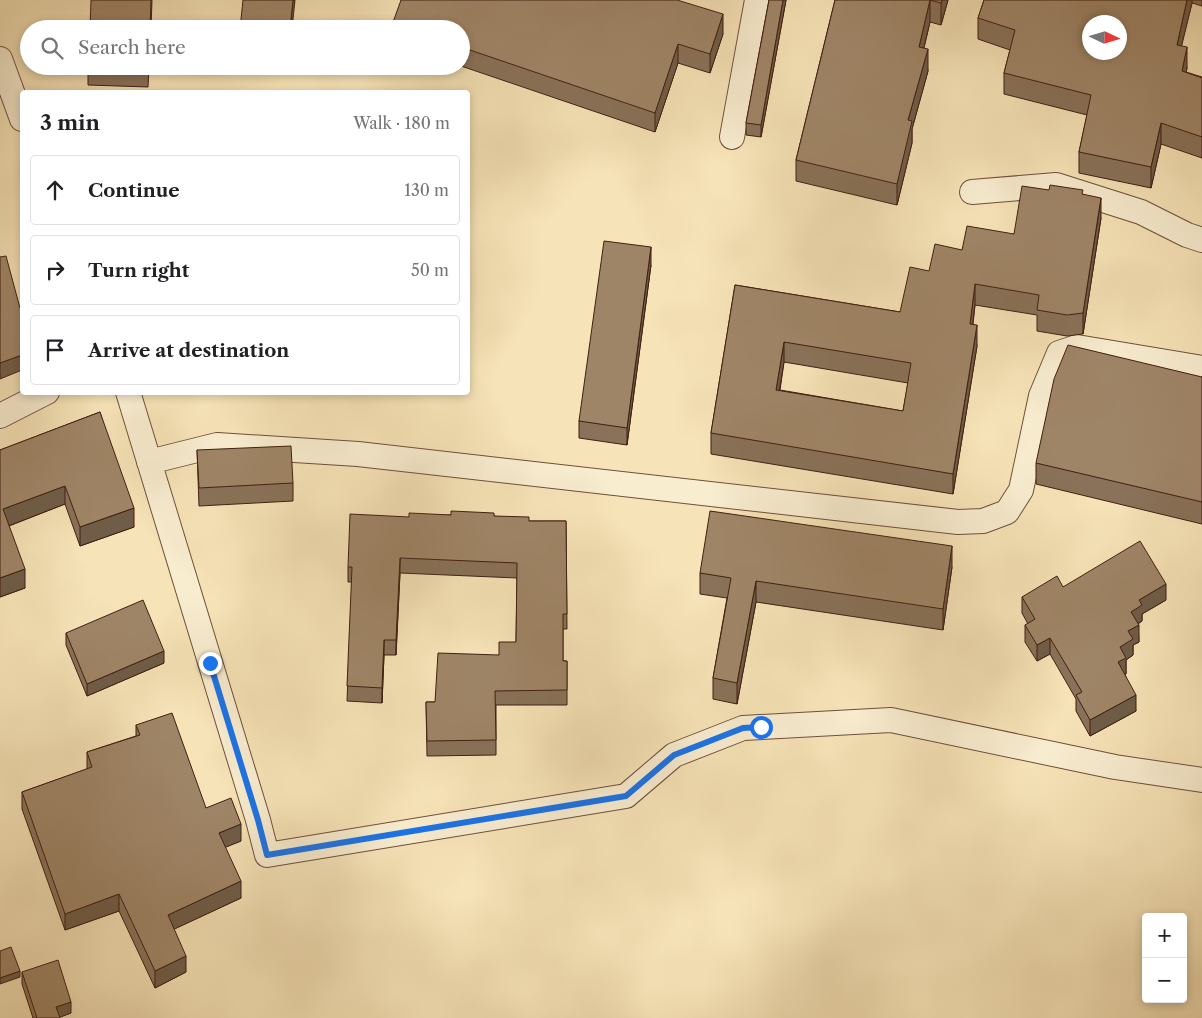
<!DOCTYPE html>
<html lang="en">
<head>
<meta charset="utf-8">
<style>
  body { margin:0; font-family:"Libre Caslon Text",serif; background:#f6f6f6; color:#202124 }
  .controls { position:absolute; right:15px; bottom:15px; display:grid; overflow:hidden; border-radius:5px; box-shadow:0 2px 8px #0003 }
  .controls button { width:45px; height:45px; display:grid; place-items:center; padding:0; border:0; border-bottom:1px solid #e0e0e0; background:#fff; color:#202124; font:25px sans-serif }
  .compass { position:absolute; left:1082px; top:15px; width:45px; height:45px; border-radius:50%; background:#fff; box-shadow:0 2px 8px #0003; rotate:94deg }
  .stop { position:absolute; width:15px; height:15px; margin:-11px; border:4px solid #1a73e8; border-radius:50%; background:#fff }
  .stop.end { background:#1a73e8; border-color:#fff; box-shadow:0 1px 5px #0008 }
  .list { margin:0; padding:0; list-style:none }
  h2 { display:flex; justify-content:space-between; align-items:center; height:65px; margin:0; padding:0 20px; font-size:21px }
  h2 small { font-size:16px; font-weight:400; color:#757577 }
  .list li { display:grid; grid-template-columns:32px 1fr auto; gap:15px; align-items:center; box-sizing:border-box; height:70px; margin:0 10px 10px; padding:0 10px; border:1px solid #e0e0e0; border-radius:5px }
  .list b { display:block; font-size:19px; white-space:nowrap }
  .list em { font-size:16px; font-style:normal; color:#757577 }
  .icon { flex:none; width:28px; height:28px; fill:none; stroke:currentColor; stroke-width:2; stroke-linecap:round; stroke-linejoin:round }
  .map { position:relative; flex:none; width:1202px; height:1018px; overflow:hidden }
  .search { position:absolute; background:#fff; box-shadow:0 2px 8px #0003; left:20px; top:20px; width:450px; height:55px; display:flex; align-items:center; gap:12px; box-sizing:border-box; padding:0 18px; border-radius:28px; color:#757577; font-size:19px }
  .panel { position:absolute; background:#fff; box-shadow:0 2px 8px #0003; left:20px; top:90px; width:450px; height:305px; border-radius:5px }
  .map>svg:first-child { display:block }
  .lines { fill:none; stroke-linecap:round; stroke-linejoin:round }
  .street-casing { stroke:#6e503a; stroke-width:26 }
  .street { stroke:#f9edd0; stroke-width:24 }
  .wall { fill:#897259; stroke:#411f10; fill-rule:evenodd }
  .shaded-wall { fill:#6f5d48; stroke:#411f10 }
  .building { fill:#9f8567; stroke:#411f10; fill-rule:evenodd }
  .route { stroke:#1a73e8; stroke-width:6 }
</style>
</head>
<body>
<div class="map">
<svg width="1202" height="1018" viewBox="0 0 1202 1018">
  <rect width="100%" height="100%" fill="#f6e3b7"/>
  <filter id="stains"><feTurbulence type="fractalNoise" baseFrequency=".004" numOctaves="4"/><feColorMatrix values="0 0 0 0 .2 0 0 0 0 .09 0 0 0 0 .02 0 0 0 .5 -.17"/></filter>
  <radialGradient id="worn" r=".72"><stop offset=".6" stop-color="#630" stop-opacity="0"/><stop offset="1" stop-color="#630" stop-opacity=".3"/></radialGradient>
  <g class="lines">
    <!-- street casing -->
    <g class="street-casing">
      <path id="street" d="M 0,59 L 22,119
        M 732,137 L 757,0
        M 972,192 L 1056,185 L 1141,212 L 1187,235 L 1202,240
        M 128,392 L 258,820 L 267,855 L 626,796 L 674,755 L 743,728 L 891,720 L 1115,767 L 1202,780
        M 0,416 L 47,392
        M 149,462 L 217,445 L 358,454 L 958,522 L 983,521 L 1007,512 L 1021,490 L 1041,396 L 1059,353 L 1077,347 L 1202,368"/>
    </g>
    <!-- street -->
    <use href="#street" class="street"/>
  </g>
  <!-- wall -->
  <path class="wall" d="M 769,0 L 786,0 L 761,137 L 746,135 L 746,123 Z
    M 835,0 L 948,0 L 941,25 L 930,22 L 924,48 L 928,71 L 912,129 L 912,143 L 897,205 L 796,181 L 796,160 Z
    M 984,0 L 1202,0 L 1202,6 L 1192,3 L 1181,46 L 1187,68 L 1186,72 L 1202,77 L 1202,158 L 1161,144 L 1151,188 L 1079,173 L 1079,152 L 1087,115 L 1004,94 L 1004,73 L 1010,50 L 978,39 L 978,18 Z
    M 392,25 L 723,34 L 710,73 L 678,63 L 655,132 L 461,66 L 461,29 L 392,29 Z
    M 88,66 L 149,66 L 148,87 L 88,85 Z
    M 1049,190 L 1083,194 L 1101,218 L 1083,334 L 1067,336 L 1037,331 L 1037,315 L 975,305 L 973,324 L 977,346 L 953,494 L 711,454 L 711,433 L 735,285 L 900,312 L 929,271 L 962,250 L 1014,234 ZM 784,362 L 908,383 L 903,411 L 780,390 Z
    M 651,265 L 627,445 L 579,438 L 579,421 Z
    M 1202,377 L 1202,524 L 1036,484 L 1036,463 Z
    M 100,412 L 134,527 L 80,546 L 65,504 L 9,526 L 25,588 L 0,597 L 0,450 Z
    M 197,450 L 293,483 L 293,501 L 199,506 Z
    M 451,515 L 494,516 L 529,521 L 566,521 L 567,629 L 563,629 L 563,661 L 567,661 L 567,705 L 496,705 L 496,755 L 427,756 L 426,702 L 435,702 L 516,642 L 517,578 L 400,573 L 396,655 L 384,655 L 382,703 L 347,701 L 352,582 L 348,582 L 348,567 L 409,517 Z
    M 952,567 L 943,630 L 756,602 L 737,704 L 713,699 L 713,678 L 727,598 L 700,594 L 700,573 Z
    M 1063,587 L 1166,600 L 1142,614 L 1142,621 L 1138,624 L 1139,642 L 1133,645 L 1133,655 L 1126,660 L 1126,674 L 1125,674 L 1136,711 L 1090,736 L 1076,711 L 1076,699 L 1050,654 L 1037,661 L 1025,642 L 1025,625 L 1028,624 L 1022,613 L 1022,597 Z
    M 66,633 L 164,663 L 87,696 L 66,645 Z
    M 136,725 L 206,808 L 241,841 L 225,847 L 241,898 L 174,929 L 186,972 L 155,988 L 119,911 L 65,930 L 22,809 L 22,792 L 87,769 L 87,752 L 136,736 Z
    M 22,972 L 71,1013 L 59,1017 L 60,1018 L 33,1018 L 22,984 Z"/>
  <!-- shaded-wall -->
  <path class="shaded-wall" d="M 151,0 L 152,0 L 151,29 L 150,29 Z
    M 293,0 L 295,0 L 292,29 L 290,29 Z
    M 783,0 L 786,0 L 761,137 L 761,125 Z
    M 930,0 L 930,22 L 919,68 L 919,47 Z
    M 942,0 L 948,0 L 941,25 L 941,3 Z
    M 1187,0 L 1192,0 L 1192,3 L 1177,65 L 1177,45 Z
    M 723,14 L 723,34 L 710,73 L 710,54 Z
    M 678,44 L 678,63 L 655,132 L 655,113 Z
    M 1187,47 L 1187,68 L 1182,92 L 1182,71 Z
    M 928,49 L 928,71 L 912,129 L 912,143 L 897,205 L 897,184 L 908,120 Z
    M 1161,123 L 1161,144 L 1151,188 L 1151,167 Z
    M 1101,198 L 1101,218 L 1083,334 L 1083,313 Z
    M 651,247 L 651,265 L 627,445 L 627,428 Z
    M 975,284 L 975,305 L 970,345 L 970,324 Z
    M 977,325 L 977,346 L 953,494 L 953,474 Z
    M 784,342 L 784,362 L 776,410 L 776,390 Z
    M 22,355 L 22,370 L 0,379 L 0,363 Z
    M 65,486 L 65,504 L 3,528 L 3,509 Z
    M 134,508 L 134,527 L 80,546 L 80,527 Z
    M 952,546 L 952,567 L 943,630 L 943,609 Z
    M 400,558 L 400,573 L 396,655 L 396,640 Z
    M 25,569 L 25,588 L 0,597 L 0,578 Z
    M 756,581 L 756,602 L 737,704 L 737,683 Z
    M 1166,584 L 1166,600 L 1142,614 L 1142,621 L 1131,628 L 1131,612 L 1139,600 Z
    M 1139,625 L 1139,642 L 1133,645 L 1133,655 L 1126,660 L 1126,674 L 1118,678 L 1118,662 L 1120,647 L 1128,631 Z
    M 1050,638 L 1050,654 L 1037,661 L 1037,645 Z
    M 384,640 L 384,655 L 382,703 L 382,688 Z
    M 164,651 L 164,663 L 87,696 L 87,684 Z
    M 1136,695 L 1136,711 L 1090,736 L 1090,720 Z
    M 241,824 L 241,841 L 219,850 L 219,833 Z
    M 241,881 L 241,898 L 168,932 L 168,915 Z
    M 119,894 L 119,911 L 65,930 L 65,914 Z
    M 186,956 L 186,972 L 155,988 L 155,971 Z
    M 20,971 L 20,977 L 0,984 L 0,978 Z
    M 71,1002 L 71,1013 L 58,1018 L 56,1007 Z"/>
  <!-- building -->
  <path class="building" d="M 91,0 L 151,0 L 150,29 L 90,29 Z
    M 243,0 L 293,0 L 290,29 L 240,29 Z
    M 401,0 L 677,0 L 723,14 L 710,54 L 678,44 L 655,113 L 461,47 L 461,29 L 402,29 L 392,25 Z
    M 769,0 L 783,0 L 761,125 L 746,123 Z
    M 835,0 L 942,0 L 941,3 L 930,0 L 919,47 L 928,49 L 908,120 L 912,121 L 897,184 L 796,160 Z
    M 984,0 L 1187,0 L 1177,45 L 1187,47 L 1182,71 L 1202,78 L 1202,137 L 1161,123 L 1151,167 L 1079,152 L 1091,95 L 1004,73 L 1015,30 L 978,18 ZM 1090,22 L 1120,22 L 1120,52 L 1090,52 Z
    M 88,66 L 148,66 L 148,71 L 88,68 Z
    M 1050,185 L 1083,190 L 1082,194 L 1101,198 L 1083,313 L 1067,315 L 1037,310 L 1039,295 L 975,284 L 970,324 L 977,325 L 953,474 L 711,433 L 735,285 L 900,312 L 910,267 L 929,271 L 935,244 L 962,250 L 967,226 L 1014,234 L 1022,186 L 1049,190 ZM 784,342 L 911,363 L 903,411 L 776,390 Z
    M 604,241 L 651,247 L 627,428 L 579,421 Z
    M 6,256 L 20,308 L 22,307 L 22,355 L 0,363 L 0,257 Z
    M 1068,345 L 1202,377 L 1202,502 L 1036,463 L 1054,379 Z
    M 100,412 L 134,508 L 80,527 L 65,486 L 3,509 L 25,569 L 0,578 L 0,450 Z
    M 291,446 L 293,483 L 199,488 L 197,450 Z
    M 451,511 L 494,513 L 494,516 L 529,517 L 529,521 L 566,521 L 567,614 L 563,614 L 563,661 L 567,661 L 567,690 L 495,691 L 496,740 L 427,741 L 426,702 L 435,702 L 438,653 L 499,655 L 499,642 L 516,642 L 517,563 L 400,558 L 396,640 L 384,640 L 382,688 L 347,686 L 352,567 L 348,567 L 350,514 L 409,517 L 409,513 L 451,515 Z
    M 710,511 L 952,546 L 943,609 L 756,581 L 737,683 L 713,678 L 731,578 L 700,573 Z
    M 1140,541 L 1166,584 L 1139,600 L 1142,605 L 1131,612 L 1139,625 L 1128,631 L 1133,639 L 1120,647 L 1126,658 L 1118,662 L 1136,695 L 1090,720 L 1076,695 L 1082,692 L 1050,638 L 1037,645 L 1025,625 L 1035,619 L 1022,597 L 1057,576 L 1063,587 Z
    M 143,600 L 164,651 L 87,684 L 66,633 Z
    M 172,713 L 206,808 L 231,798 L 241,824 L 219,833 L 241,881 L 168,915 L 186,956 L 155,971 L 119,894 L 65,914 L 22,792 L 92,767 L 87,752 L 140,735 L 136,725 Z
    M 11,947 L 20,971 L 0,978 L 0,951 Z
    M 58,960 L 71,1002 L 56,1007 L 60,1018 L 37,1018 L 22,972 Z"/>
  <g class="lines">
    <!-- route -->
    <path class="route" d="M 210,663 L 258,820 L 267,855 L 626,796 L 674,755 L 743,728 L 761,727"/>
  </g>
  <rect width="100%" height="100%" filter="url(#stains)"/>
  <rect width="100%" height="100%" fill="url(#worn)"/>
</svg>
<div class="controls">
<button>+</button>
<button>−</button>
</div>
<svg class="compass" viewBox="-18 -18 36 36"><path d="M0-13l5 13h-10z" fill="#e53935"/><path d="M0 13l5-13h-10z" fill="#757577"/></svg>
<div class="stop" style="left:761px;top:727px"></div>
<div class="stop end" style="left:210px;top:663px"></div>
<div class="search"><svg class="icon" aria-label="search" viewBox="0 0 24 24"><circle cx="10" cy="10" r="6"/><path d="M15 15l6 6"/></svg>Search here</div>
<section class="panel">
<h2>3 min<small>Walk · 180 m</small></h2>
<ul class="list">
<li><svg class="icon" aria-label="ahead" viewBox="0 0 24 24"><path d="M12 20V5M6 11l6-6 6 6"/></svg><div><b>Continue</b></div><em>130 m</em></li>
<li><svg class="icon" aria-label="right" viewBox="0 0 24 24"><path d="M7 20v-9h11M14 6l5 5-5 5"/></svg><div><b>Turn right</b></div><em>50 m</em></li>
<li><svg class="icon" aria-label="arrive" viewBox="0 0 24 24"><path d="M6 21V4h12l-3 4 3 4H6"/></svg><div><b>Arrive at destination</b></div></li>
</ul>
</section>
</div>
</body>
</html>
